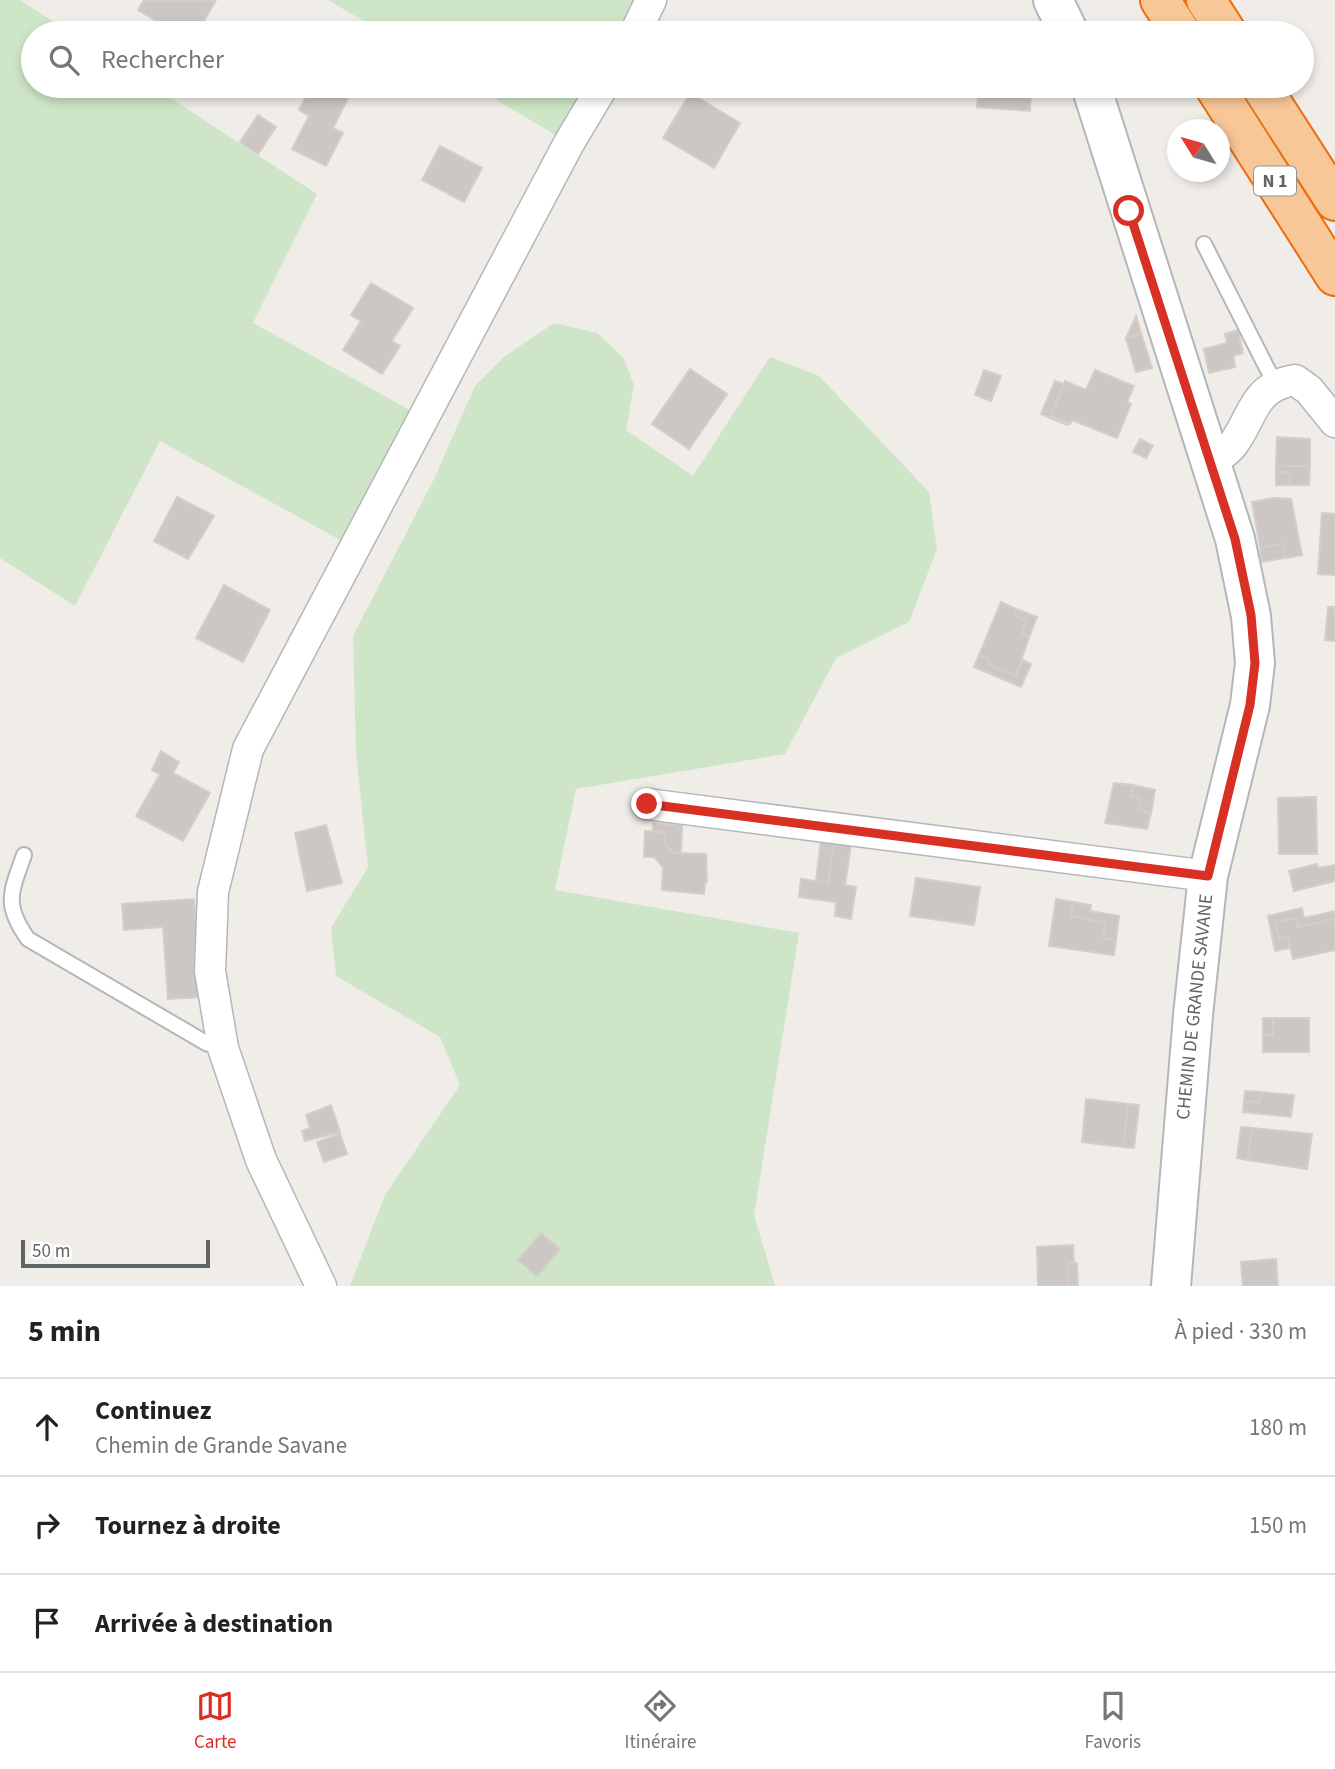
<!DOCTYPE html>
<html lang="fr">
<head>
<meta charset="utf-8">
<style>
  body { margin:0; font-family:"Source Sans 3",sans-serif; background:#f2f2f2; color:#222 }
  .compass { position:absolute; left:1167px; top:119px; width:63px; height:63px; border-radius:50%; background:#fff; box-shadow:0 4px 10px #0003; rotate:307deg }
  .scale { position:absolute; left:21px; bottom:18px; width:189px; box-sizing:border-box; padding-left:7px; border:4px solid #5f6567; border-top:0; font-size:19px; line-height:24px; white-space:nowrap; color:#5f6567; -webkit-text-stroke:5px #fff; paint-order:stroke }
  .stop { position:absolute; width:21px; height:21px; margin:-16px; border:5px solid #d93025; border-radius:50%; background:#fff }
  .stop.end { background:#d93025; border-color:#fff; box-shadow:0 2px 7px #0008 }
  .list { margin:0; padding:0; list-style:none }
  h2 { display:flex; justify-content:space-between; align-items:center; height:91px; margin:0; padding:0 28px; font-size:30px }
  h2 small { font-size:23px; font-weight:400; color:#767676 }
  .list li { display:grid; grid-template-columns:46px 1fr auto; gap:21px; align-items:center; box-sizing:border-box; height:98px; padding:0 28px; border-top:2px solid #e0e0e0 }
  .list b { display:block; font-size:26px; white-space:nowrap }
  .list p { margin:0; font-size:23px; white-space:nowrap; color:#767676 }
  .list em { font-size:23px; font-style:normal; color:#767676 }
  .icon { flex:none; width:38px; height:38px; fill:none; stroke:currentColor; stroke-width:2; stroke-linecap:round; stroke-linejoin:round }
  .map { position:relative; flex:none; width:1335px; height:1286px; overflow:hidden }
  .search { position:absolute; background:#fff; box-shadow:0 4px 10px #0003; left:21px; right:21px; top:21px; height:77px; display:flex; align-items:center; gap:18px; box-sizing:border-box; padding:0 24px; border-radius:38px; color:#767676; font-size:26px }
  .sheet { height:385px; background:#fff }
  nav { display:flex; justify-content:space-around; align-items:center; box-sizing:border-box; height:98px; border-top:2px solid #e0e0e0; background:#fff; font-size:19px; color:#767676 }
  nav a { display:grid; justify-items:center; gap:4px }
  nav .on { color:#d93025 }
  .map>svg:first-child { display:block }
  .green { fill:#cee6c7 }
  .building { fill:#ccc7c4; stroke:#d5cdc7; stroke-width:2 }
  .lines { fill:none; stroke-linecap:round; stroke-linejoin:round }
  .lane-casing { stroke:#b3b7b9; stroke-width:18 }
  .street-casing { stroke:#b3b7b9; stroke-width:33 }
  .secondary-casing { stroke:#b2b7b9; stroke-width:42 }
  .highway-casing { stroke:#eb6d0d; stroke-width:42 }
  .lane { stroke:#fff; stroke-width:14 }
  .street { stroke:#fff; stroke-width:30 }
  .secondary { stroke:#fff; stroke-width:38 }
  .highway { stroke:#f7c798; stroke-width:38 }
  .route { stroke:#d93025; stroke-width:9 }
  .labels { text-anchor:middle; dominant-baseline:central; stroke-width:5; stroke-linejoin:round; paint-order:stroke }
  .shield { fill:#fff; stroke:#8f9395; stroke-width:2 }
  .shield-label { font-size:18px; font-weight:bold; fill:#5f6567 }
  .street-label { font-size:19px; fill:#5f6567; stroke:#fff }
</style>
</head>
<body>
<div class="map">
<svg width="1335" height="1286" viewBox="0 0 1335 1286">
  <rect width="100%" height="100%" fill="#f0ece8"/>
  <!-- green -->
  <path class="green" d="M 0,0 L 20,0 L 71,33 L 33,33 L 33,86 L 152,86 L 317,194 L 253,323 L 424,418 L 355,548 L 160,441 L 75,606 L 0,558 Z
    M 328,0 L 651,0 L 635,33 L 384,33 Z
    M 473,86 L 603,86 L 569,143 Z
    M 554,323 L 597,333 L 623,357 L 634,385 L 626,430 L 693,476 L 770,357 L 819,376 L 929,492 L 937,549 L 909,622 L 836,658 L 785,754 L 576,789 L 555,890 L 799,933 L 754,1215 L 775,1286 L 350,1286 L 385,1195 L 460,1085 L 440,1037 L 336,976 L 331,928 L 368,867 L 356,753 L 353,636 L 434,479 L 475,386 L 504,357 Z"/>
  <!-- building -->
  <path class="building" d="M 144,0 L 216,0 L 197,33 L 176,33 L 138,10 Z
    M 312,86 L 334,86 L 350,94 L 333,128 L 343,133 L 326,166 L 292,149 L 309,116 L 299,110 Z
    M 979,86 L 1031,86 L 1030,111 L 977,107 Z
    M 690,93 L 740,123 L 714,168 L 663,138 Z
    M 258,115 L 276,127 L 258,154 L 240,142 Z
    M 440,146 L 482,168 L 464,202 L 422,180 Z
    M 371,283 L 413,308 L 392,341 L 400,346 L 382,374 L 343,350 L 361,321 L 351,315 Z
    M 1136,316 L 1141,333 L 1126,338 Z
    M 1238,330 L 1243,353 L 1233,356 L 1235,367 L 1209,373 L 1204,349 L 1227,343 L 1225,334 Z
    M 1141,333 L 1152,368 L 1136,372 L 1126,338 Z
    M 690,369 L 727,394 L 689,449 L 652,424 Z
    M 984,370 L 1001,376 L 991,401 L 975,395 Z
    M 1095,370 L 1134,386 L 1127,402 L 1131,404 L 1117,438 L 1072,420 L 1070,424 L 1051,416 L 1065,381 L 1086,390 Z
    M 1055,381 L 1064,384 L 1051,416 L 1069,423 L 1067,425 L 1041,414 Z
    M 1277,437 L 1310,439 L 1310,466 L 1276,466 Z
    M 1140,439 L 1153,446 L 1146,458 L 1133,452 Z
    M 1276,466 L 1310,466 L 1309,485 L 1289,485 L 1290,472 L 1276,472 Z
    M 1276,472 L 1290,472 L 1289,485 L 1276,485 Z
    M 177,497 L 214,516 L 188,559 L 154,541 Z
    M 1274,498 L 1291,499 L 1302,555 L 1285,558 L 1283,544 L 1260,547 L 1252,502 Z
    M 1322,513 L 1335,514 L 1335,575 L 1318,574 Z
    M 1283,544 L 1285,558 L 1262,562 L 1260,547 Z
    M 224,585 L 270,610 L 243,662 L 196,638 Z
    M 1001,602 L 1016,609 L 1014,615 L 1027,621 L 1022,633 L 1029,637 L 1016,676 L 988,664 L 990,660 L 979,655 Z
    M 1328,607 L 1335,607 L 1335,641 L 1325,640 Z
    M 1016,609 L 1037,617 L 1029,637 L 1022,633 L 1027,621 L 1014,615 Z
    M 979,655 L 990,660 L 988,664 L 1016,676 L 1023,660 L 1031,664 L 1021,687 L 974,667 Z
    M 161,751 L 179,762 L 173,773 L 210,793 L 183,841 L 136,816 L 160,774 L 152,770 Z
    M 1114,783 L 1133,785 L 1131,795 L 1140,798 L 1139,810 L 1151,813 L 1147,829 L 1105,823 Z
    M 1133,785 L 1155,790 L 1151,813 L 1139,810 L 1140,798 L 1131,795 Z
    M 1316,797 L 1317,854 L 1279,854 L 1278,798 Z
    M 653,823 L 682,825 L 681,853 L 674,853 L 665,845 L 665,832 L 653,832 Z
    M 326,825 L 342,883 L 307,891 L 295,833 Z
    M 645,831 L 665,832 L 665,845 L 674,853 L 706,854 L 707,882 L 705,882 L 704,894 L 662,890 L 663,867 L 654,857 L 644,857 Z
    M 821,839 L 834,841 L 828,883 L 816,881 Z
    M 834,841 L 851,844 L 845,885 L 856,887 L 851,919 L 835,916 L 836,902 L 799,897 L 801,879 L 828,883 Z
    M 1317,864 L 1318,868 L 1335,865 L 1335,881 L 1294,891 L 1289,871 Z
    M 916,878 L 980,887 L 974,925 L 910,916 Z
    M 194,899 L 201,997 L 168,999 L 163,927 L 124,930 L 122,904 Z
    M 1056,899 L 1073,902 L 1071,916 L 1106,923 L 1103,938 L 1116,940 L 1114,955 L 1049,946 Z
    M 1073,902 L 1091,905 L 1090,911 L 1119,916 L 1116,940 L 1103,938 L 1106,923 L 1071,916 Z
    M 1302,908 L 1304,918 L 1335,911 L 1335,919 L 1298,927 L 1296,918 L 1275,922 L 1279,939 L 1288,937 L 1290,948 L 1275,951 L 1268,916 Z
    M 1296,918 L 1298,927 L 1335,919 L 1335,950 L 1293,959 L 1288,937 L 1279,939 L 1275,922 Z
    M 1263,1018 L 1273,1018 L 1273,1035 L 1263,1035 Z
    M 1273,1018 L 1309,1018 L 1309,1052 L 1263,1052 L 1263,1035 L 1273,1035 Z
    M 1245,1091 L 1260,1092 L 1259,1103 L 1244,1101 Z
    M 1260,1092 L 1294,1095 L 1291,1117 L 1243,1112 L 1244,1101 L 1259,1103 Z
    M 1086,1099 L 1128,1104 L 1123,1147 L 1082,1142 Z
    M 1128,1104 L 1139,1105 L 1134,1148 L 1123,1147 Z
    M 331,1105 L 340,1132 L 305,1141 L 302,1131 L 310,1128 L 306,1115 Z
    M 1241,1127 L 1252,1128 L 1247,1160 L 1237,1158 Z
    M 1252,1128 L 1312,1134 L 1307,1169 L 1247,1160 Z
    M 340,1134 L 347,1154 L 324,1162 L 317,1142 Z
    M 541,1233 L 560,1249 L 537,1276 L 518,1260 Z
    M 1073,1245 L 1074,1263 L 1068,1263 L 1069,1286 L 1038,1286 L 1037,1247 Z
    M 1276,1259 L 1278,1286 L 1243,1286 L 1241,1262 Z
    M 1068,1263 L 1077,1263 L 1078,1286 L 1069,1286 Z"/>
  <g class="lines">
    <!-- lane casing -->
    <g class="lane-casing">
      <path id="lane" d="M 1204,244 L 1275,384
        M 24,855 C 11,892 3,904 28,939 L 206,1043 L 223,1048"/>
    </g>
    <!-- street casing -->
    <g class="street-casing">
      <path id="street" d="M 635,33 L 651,0
        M 1209,464 C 1217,458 1228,452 1234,443 C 1255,413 1253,387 1295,380 L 1309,390 L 1335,422
        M 647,804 L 1208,876
        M 321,1286 L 261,1160 L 223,1048 L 210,971 L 213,892 L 248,749 L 569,143 L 603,86"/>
    </g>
    <!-- secondary casing -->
    <g class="secondary-casing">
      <path id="secondary" d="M 1053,0 L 1069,33
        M 1091,86 L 1235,539 L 1251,616 L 1255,663 L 1250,705 L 1208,876 L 1193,1015 L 1171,1286"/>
    </g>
    <!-- highway casing -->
    <g class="highway-casing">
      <path id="highway" d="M 1160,0 L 1181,33
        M 1206,0 L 1227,33
        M 1214,86 L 1335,276
        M 1261,86 L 1335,201"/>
    </g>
    <!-- lane -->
    <use href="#lane" class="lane"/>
    <!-- street -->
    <use href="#street" class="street"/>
    <!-- secondary -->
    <use href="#secondary" class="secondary"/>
    <!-- highway -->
    <use href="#highway" class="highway"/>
  </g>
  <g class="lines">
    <!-- route -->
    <path class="route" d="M 647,804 L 1208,876 L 1250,705 L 1255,663 L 1251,615 L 1235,539 L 1129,211"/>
  </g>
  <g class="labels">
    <!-- shield labels -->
    <rect class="shield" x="1254" y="166.5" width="42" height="29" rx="5"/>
    <g class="shield-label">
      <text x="1275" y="181">N 1</text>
    </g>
    <!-- street labels -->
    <g class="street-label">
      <text transform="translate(1195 1007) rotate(-84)">CHEMIN DE GRANDE SAVANE</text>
    </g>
  </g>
</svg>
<svg class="compass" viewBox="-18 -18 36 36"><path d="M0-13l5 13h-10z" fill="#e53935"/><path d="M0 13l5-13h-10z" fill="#767676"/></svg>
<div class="scale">50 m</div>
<div class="stop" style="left:1129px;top:211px"></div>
<div class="stop end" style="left:647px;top:804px"></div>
<div class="search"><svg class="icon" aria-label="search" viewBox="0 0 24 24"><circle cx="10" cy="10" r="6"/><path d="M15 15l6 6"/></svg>Rechercher</div>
</div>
<section class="sheet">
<h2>5 min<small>À pied · 330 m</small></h2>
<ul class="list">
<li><svg class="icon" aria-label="ahead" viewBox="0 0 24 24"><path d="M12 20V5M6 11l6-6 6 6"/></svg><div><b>Continuez</b><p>Chemin de Grande Savane</p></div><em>180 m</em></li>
<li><svg class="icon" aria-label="right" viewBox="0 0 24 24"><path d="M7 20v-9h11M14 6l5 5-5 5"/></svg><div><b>Tournez à droite</b></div><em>150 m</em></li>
<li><svg class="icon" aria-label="arrive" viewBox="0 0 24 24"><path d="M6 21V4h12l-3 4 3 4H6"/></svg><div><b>Arrivée à destination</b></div></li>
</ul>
</section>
<nav>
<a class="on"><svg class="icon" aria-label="map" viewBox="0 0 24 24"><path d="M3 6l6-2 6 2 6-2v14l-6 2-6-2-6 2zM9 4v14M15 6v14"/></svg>Carte</a>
<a><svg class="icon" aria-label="directions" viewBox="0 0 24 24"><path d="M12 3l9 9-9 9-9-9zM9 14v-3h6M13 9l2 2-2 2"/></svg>Itinéraire</a>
<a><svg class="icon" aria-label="saved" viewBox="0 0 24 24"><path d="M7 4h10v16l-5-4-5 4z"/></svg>Favoris</a>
</nav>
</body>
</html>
